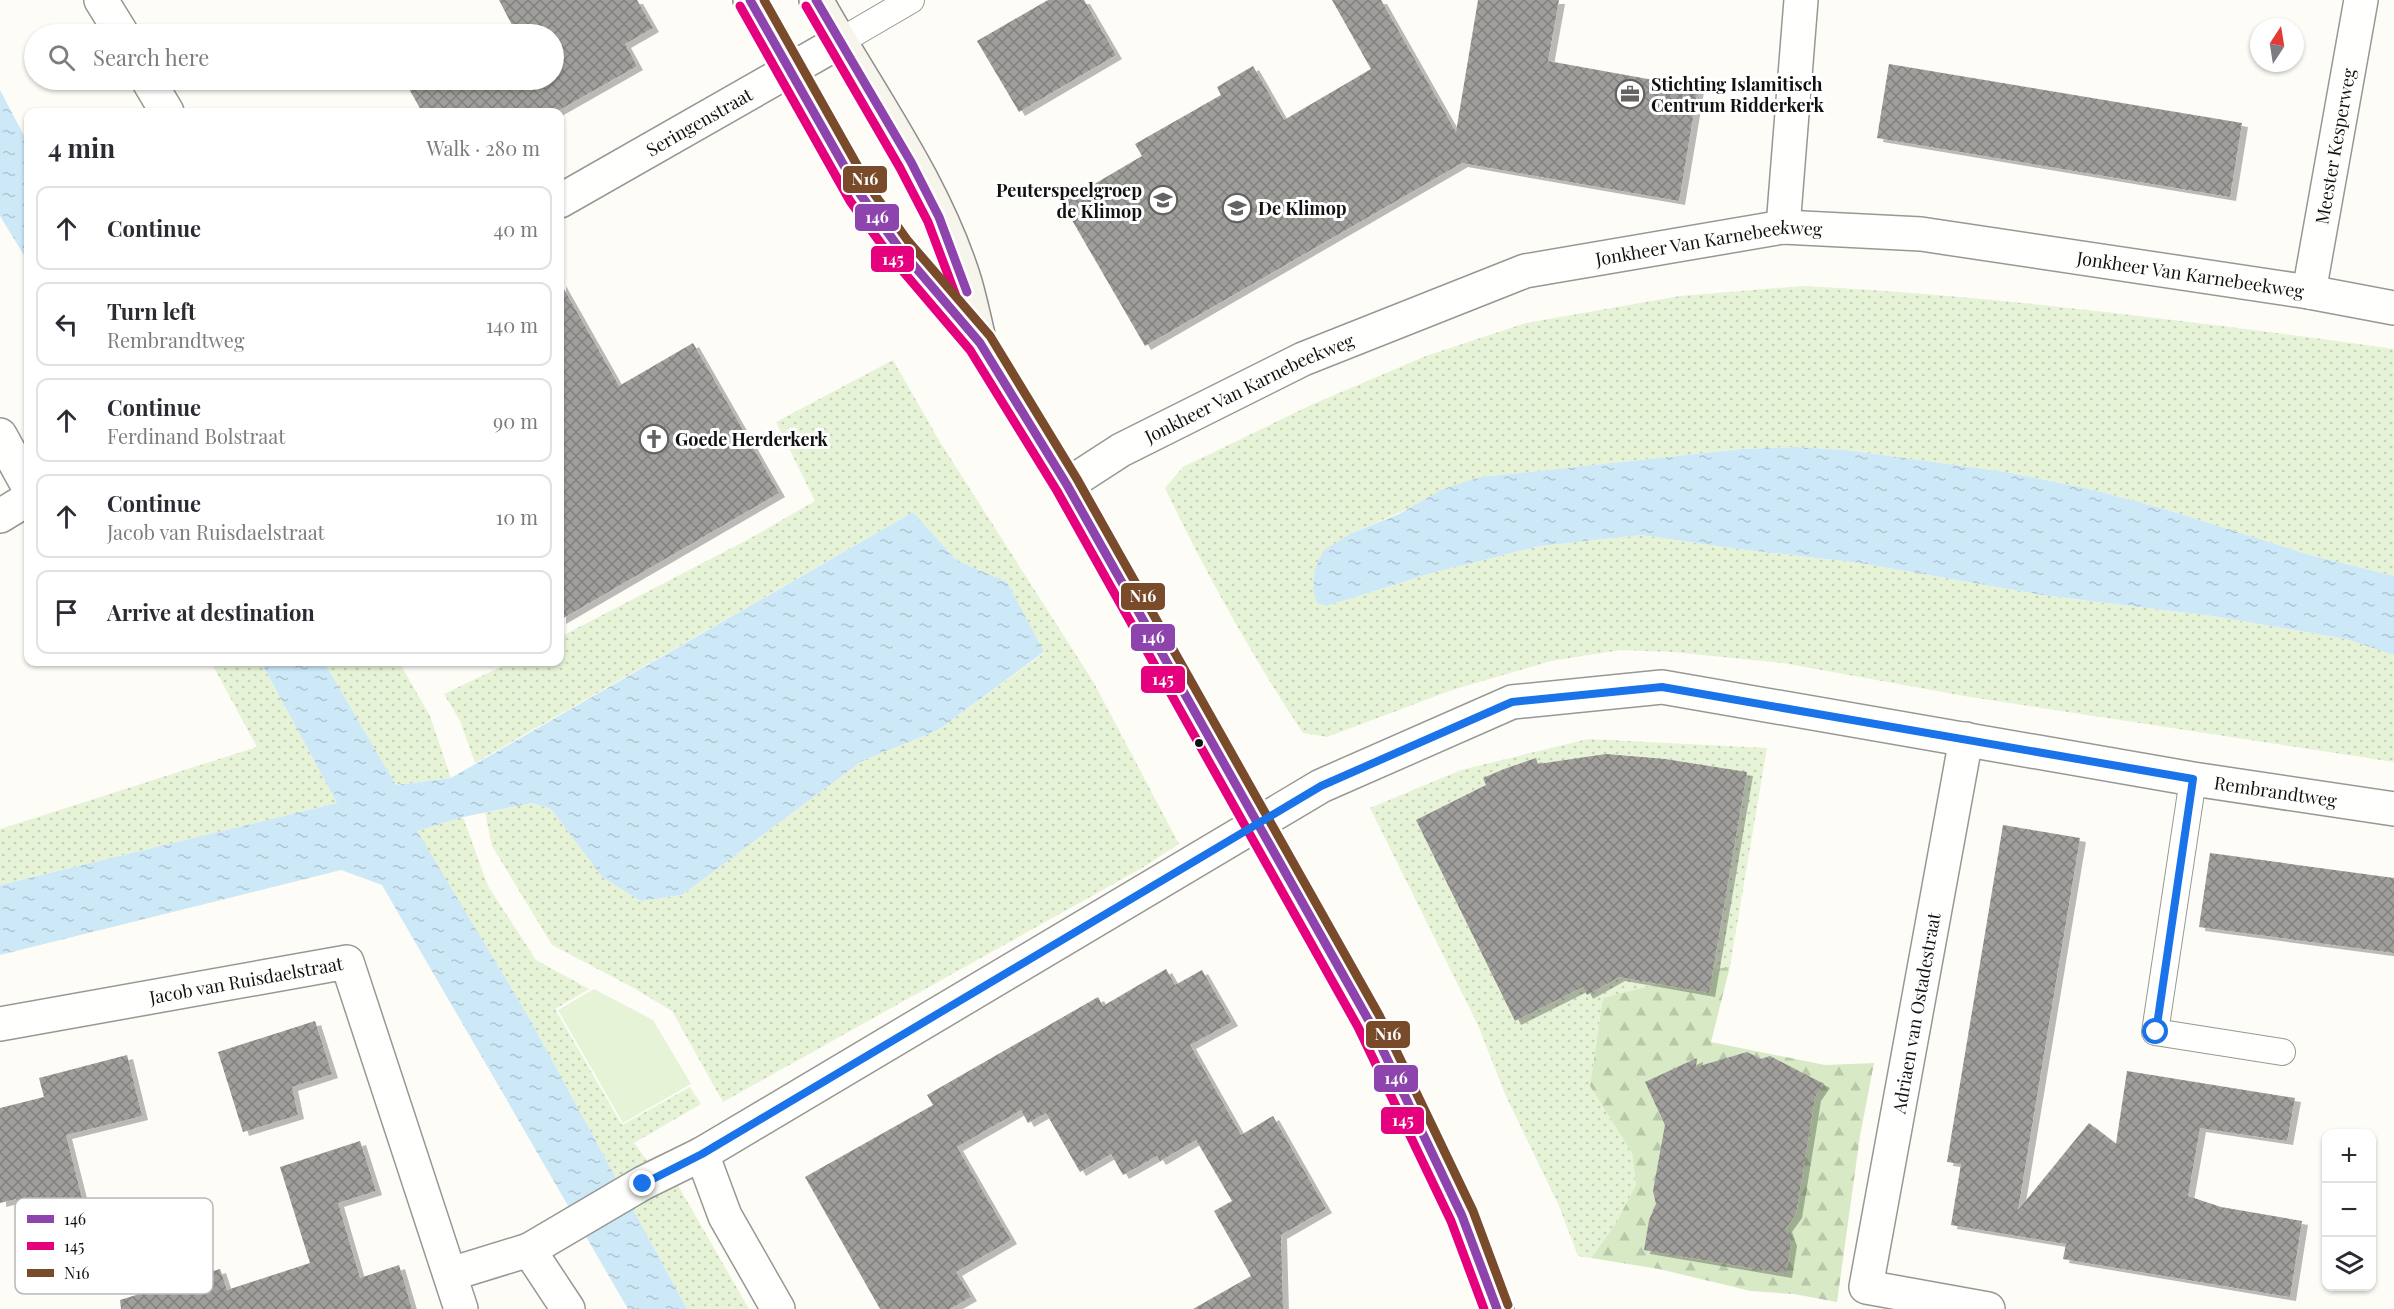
<!DOCTYPE html>
<html lang="en">
<head>
<meta charset="utf-8">
<style>
  body { margin:0; font-family:"Playfair Display",serif; background:#f2f2f3; color:#2b2b33 }
  .controls { position:absolute; right:18px; bottom:18px; display:grid; overflow:hidden; border-radius:12px; box-shadow:0 2px 4px #0004 }
  .controls button { width:54px; height:54px; display:grid; place-items:center; padding:0; border:0; border-bottom:2px solid #e1e1e2; background:#fff; color:#2b2b33; font:30px sans-serif }
  .compass { position:absolute; left:2250px; top:18px; width:54px; height:54px; border-radius:50%; background:#fff; box-shadow:0 2px 4px #0004; rotate:12deg }
  .stop { position:absolute; width:18px; height:18px; margin:-14px; border:4px solid #1a73e8; border-radius:50%; background:#fff }
  .stop.end { background:#1a73e8; border-color:#fff; box-shadow:0 2px 6px #0008 }
  .list { margin:0; padding:0; list-style:none }
  h2 { display:flex; justify-content:space-between; align-items:center; height:78px; margin:0; padding:0 24px; font-size:26px }
  h2 small { font-size:20px; font-weight:400; color:#7c7c81 }
  .list li { display:grid; grid-template-columns:39px 1fr auto; gap:18px; align-items:center; box-sizing:border-box; height:84px; margin:0 12px 12px; padding:0 12px; border:2px solid #e1e1e2; border-radius:12px }
  .list b { display:block; font-size:22px; white-space:nowrap }
  .list p { margin:0; font-size:20px; white-space:nowrap; color:#7c7c81 }
  .list em { font-size:20px; font-style:normal; color:#7c7c81 }
  .icon { flex:none; width:33px; height:33px; fill:none; stroke:currentColor; stroke-width:2; stroke-linecap:round; stroke-linejoin:round }
  .map { position:relative; flex:none; width:2394px; height:1309px; overflow:hidden }
  .search { position:absolute; background:#fff; box-shadow:0 2px 4px #0004; left:24px; top:24px; width:540px; height:66px; display:flex; align-items:center; gap:15px; box-sizing:border-box; padding:0 21px; border-radius:33px; color:#7c7c81; font-size:22px }
  .panel { position:absolute; background:#fff; box-shadow:0 2px 4px #0004; left:24px; top:108px; width:540px; height:558px; border-radius:12px }
  .map>svg:first-child { display:block }
  .grass { fill:url(#grass-dots) }
  .forest { fill:url(#forest-firs) }
  .park { fill:#e7f3d7 }
  .water { fill:url(#water-ripples) }
  .building { fill:url(#building-cross-hatch); filter:url(#shadow) }
  .lines { fill:none; stroke-linecap:round; stroke-linejoin:round }
  .lane-casing { stroke:#979795; stroke-width:28 }
  .street-casing { stroke:#979795; stroke-width:36 }
  .secondary-casing { stroke:#8e8d8b; stroke-width:36 }
  .lane { stroke:#fffffe; stroke-width:26 }
  .street { stroke:#fffffe; stroke-width:33 }
  .secondary { stroke:#f6f4eb; stroke-width:33 }
  .bus-1-casing { stroke:#fff; stroke-width:14 }
  .bus-2-casing { stroke:#fff; stroke-width:14 }
  .bus-3-casing { stroke:#fff; stroke-width:14 }
  .bus-1 { stroke:#8e44ad; stroke-width:9 }
  .bus-2 { stroke:#e5007d; stroke-width:9 }
  .bus-3 { stroke:#7a4b2a; stroke-width:9 }
  .route { stroke:#1a73e8; stroke-width:8 }
  .bus-dot { fill:#111; stroke:#fff; stroke-width:2 }
  .labels { text-anchor:middle; dominant-baseline:central; stroke-width:6; stroke-linejoin:round; paint-order:stroke }
  .poi-label { font-size:18px; font-weight:bold; fill:#111; stroke:#fff; text-anchor:start }
  .street-label { font-size:18px; fill:#111; stroke:#fff }
  .key { fill:#fff; stroke:#b8b8b8; stroke-width:1.5 }
  .key-label { font-size:16px; fill:#111 }
  .line-badge { stroke:#fff; stroke-width:2 }
  .badge-label { font-size:16px; text-anchor:middle; font-weight:bold; fill:#fff }
</style>
</head>
<body>
<div class="map">
<svg width="2394" height="1309" viewBox="0 0 2394 1309">
  <defs>
    <pattern id="grass-dots" width="8" height="8" patternUnits="userSpaceOnUse" patternTransform="scale(1.5)"><rect width="8" height="8" fill="#e7f3d7"/><path d="M2 2h.1M6 6h.1" fill="none" stroke="#c5cfb8" stroke-width="1.8" stroke-linecap="round"/></pattern>
    <pattern id="forest-firs" width="22" height="20" patternUnits="userSpaceOnUse" patternTransform="scale(1.5)"><rect width="22" height="20" fill="#d8eac5"/><path d="M5 1l3.5 6h-7zM16 11l3.5 6h-7z" fill="#b8c8a8"/></pattern>
    <pattern id="water-ripples" width="26" height="14" patternUnits="userSpaceOnUse" patternTransform="scale(1.5)"><rect width="26" height="14" fill="#cde8f7"/><path d="M2 4q2-2 4 0t4 0M15 11q2-2 4 0t4 0" fill="none" stroke="#afc6d3"/></pattern>
    <pattern id="building-cross-hatch" width="8" height="8" patternUnits="userSpaceOnUse" patternTransform="scale(1.5)"><rect width="8" height="8" fill="#a19f9c"/><path d="M0 0l8 8M0 8l8-8" fill="none" stroke="#82807e"/></pattern>
    <filter id="shadow"><feDropShadow dx="6" dy="4" stdDeviation="0" flood-color="#0004"/></filter>
  </defs>
  <rect width="100%" height="100%" fill="#fdfcf7"/>
  <!-- grass -->
  <path class="grass" d="M 1803,286 C 2001,296 2198,322 2394,349 L 2394,576 L 2310,555 L 2168,510 L 2094,490 L 2006,472 L 1846,450 L 1794,447 L 1742,449 L 1481,477 L 1352,533 L 1326,606 L 1432,573 L 1540,546 L 1641,535 L 1738,549 L 1860,563 L 2042,595 L 2213,616 L 2346,639 L 2394,655 L 2394,762 L 1970,697 L 1783,663 L 1673,652 L 1620,650 L 1551,661 L 1452,690 L 1327,737 L 1303,733 C 1251,655 1206,573 1165,488 L 1183,467 L 1311,405 L 1426,356 L 1526,323 L 1680,296 Z
    M 893,360 L 940,442 L 1094,683 L 1179,844 L 1142,868 L 723,1102 L 672,1011 L 632,987 L 552,945 L 492,846 L 485,813 L 532,803 L 551,809 L 602,877 L 641,901 L 682,895 L 862,761 L 938,730 L 1044,653 L 1007,582 L 956,560 L 913,512 L 475,763 L 460,721 L 444,694 L 511,662 L 560,662 L 560,637 L 749,539 L 815,501 L 776,422 Z
    M 211,662 L 261,662 L 337,803 L 0,885 L 0,829 L 257,747 Z
    M 324,662 L 399,662 L 430,716 L 451,778 L 396,785 Z
    M 1588,739 L 1767,748 L 1730,966 L 1603,999 L 1590,1086 L 1632,1153 L 1636,1185 L 1616,1223 L 1591,1258 L 1578,1256 L 1559,1206 L 1505,1094 L 1478,1025 L 1370,808 L 1461,770 Z
    M 463,817 L 488,886 L 536,960 L 589,989 L 555,1009 L 622,1125 L 690,1087 L 701,1104 L 634,1143 L 647,1160 L 660,1154 L 749,1309 L 687,1309 L 528,1016 L 416,831 Z"/>
  <!-- forest -->
  <path class="forest" d="M 1730,966 L 1711,1042 L 1825,1065 L 1874,1063 L 1860,1136 L 1837,1302 L 1794,1294 L 1751,1291 L 1659,1269 L 1591,1258 L 1616,1223 L 1636,1185 L 1632,1153 L 1590,1086 L 1603,998 Z"/>
  <!-- park -->
  <path class="park" d="M 594,989 L 653,1020 L 691,1084 L 623,1123 L 558,1010 Z"/>
  <!-- water -->
  <path class="water" d="M 0,90 L 28,143 L 28,262 L 0,216 Z
    M 1794,447 L 1846,450 L 2006,472 L 2094,490 L 2168,510 L 2310,555 L 2394,576 L 2394,655 L 2346,639 L 2213,616 L 2042,595 L 1860,563 L 1738,549 L 1641,535 L 1540,546 L 1432,573 L 1326,606 L 1316,602 L 1313,588 L 1315,569 L 1324,550 L 1352,533 L 1399,514 L 1443,489 L 1481,477 L 1742,449 Z
    M 913,512 L 956,560 L 1007,582 L 1044,652 L 938,730 L 862,761 L 682,895 L 641,901 L 602,877 L 551,809 L 532,803 L 463,817 L 417,831 L 528,1016 L 687,1309 L 628,1309 L 382,885 L 341,870 L 0,955 L 0,885 L 337,803 L 261,662 L 324,662 L 396,785 L 451,778 Z"/>
  <!-- building -->
  <path class="building" d="M 499,0 L 637,0 L 653,28 L 625,44 L 637,66 L 556,112 L 422,112 L 408,87 L 420,80 L 554,80 L 554,34 L 495,34 L 512,25 Z
    M 1048,0 L 1084,0 L 1116,55 L 1019,112 L 977,41 Z
    M 1332,0 L 1381,0 L 1456,132 L 1478,0 L 1559,0 L 1548,61 L 1698,88 L 1679,201 L 1462,163 L 1145,346 L 1062,203 L 1142,156 L 1135,144 L 1221,95 L 1217,87 L 1253,66 L 1284,120 L 1371,69 Z
    M 1889,64 L 2242,123 L 2230,197 L 1877,138 Z
    M 560,282 L 619,386 L 693,343 L 779,493 L 560,620 Z
    M 1606,754 L 1665,759 L 1747,772 L 1709,993 L 1619,977 L 1587,995 L 1583,987 L 1515,1021 L 1416,820 L 1486,785 L 1483,778 L 1504,769 L 1536,758 L 1538,764 Z
    M 2003,825 L 2080,838 L 2018,1210 L 2089,1123 L 2116,1144 L 2127,1071 L 2295,1098 L 2287,1141 L 2200,1128 L 2188,1196 L 2221,1207 L 2302,1221 L 2290,1297 L 2063,1259 L 2066,1244 L 1951,1225 L 1961,1164 L 1947,1162 Z
    M 2210,853 L 2394,878 L 2394,953 L 2199,927 Z
    M 1166,969 L 1175,985 L 1202,970 L 1232,1022 L 1190,1045 L 1241,1135 L 1273,1116 L 1326,1209 L 1281,1235 L 1283,1309 L 1193,1309 L 1251,1276 L 1214,1211 L 1232,1201 L 1196,1140 L 1160,1161 L 1157,1156 L 1123,1175 L 1111,1154 L 1080,1172 L 1046,1113 L 1028,1123 L 1021,1110 L 957,1147 L 1011,1240 L 956,1272 L 971,1297 L 950,1309 L 880,1309 L 805,1177 L 933,1105 L 927,1095 L 1098,997 L 1103,1006 Z
    M 315,1021 L 332,1074 L 292,1087 L 298,1115 L 243,1132 L 218,1052 Z
    M 1747,1052 L 1761,1059 L 1770,1056 L 1824,1084 L 1815,1097 L 1796,1214 L 1786,1228 L 1791,1242 L 1786,1274 L 1644,1250 L 1649,1220 L 1656,1204 L 1653,1191 L 1665,1125 L 1645,1082 L 1697,1058 L 1696,1067 Z
    M 127,1055 L 142,1116 L 66,1135 L 87,1218 L 25,1233 L 16,1199 L 0,1203 L 0,1108 L 44,1097 L 39,1078 Z
    M 360,1141 L 376,1191 L 338,1203 L 360,1278 L 399,1265 L 412,1309 L 121,1309 L 120,1300 L 220,1269 L 227,1290 L 310,1263 L 280,1167 Z"/>
  <g class="lines">
    <!-- lane casing -->
    <g class="lane-casing">
      <path id="lane" d="M 839,42 L 911,0
        M 2193,779 L 2155,1032 L 2282,1052"/>
    </g>
    <!-- street casing -->
    <g class="street-casing">
      <g id="street">
        <path d="M 101,0 L 122,34"/>
        <path d="M 148,80 L 167,112"/>
        <path id="s1" d="M 560,201 L 839,42"/>
        <path d="M 1783,227 L 1801,0"/>
        <path id="s2" d="M 2309,292 L 2361,0"/>
        <path d="M 0,435 L 28,486"/>
        <path id="s3" d="M 1067,485 L 1121,450 L 1303,359 L 1525,271 L 1783,227 L 1921,234 L 2309,292 L 2394,308"/>
        <path d="M 0,516 L 28,499"/>
        <path d="M 1966,739 L 1866,1287 L 1988,1309"/>
        <path id="s4" d="M 0,1024 L 347,962 L 461,1309"/>
        <path d="M 529,1250 L 643,1183 L 702,1154"/>
        <path d="M 451,1274 L 529,1250 L 568,1309"/>
        <path id="s5" d="M 778,1309 L 725,1216 L 702,1154 L 1321,786 L 1512,702 L 1662,687 L 2193,779 L 2394,809"/>
      </g>
    </g>
    <!-- secondary casing -->
    <g class="secondary-casing">
      <path id="secondary" d="M 750,0 L 860,194 L 899,248 L 980,343 L 1067,485 L 1369,1021 L 1462,1216 L 1497,1309
        M 816,0 C 867,92 934,181 965,282 C 970,299 974,318 978,335"/>
    </g>
    <!-- lane -->
    <use href="#lane" class="lane"/>
    <!-- street -->
    <use href="#street" class="street"/>
    <!-- secondary -->
    <use href="#secondary" class="secondary"/>
    <!-- bus-1 casing -->
    <g class="bus-1-casing">
      <path id="bus-1" d="M 750,0 L 860,194 L 899,248 L 980,343 L 1067,485 L 1369,1021 L 1462,1216 L 1497,1309
        M 816,0 L 911,162 L 939,217 L 967,292"/>
    </g>
    <!-- bus-2 casing -->
    <g class="bus-2-casing">
      <path id="bus-2" d="M 740,6 L 850,201 L 890,256 L 970,350 L 1057,491 L 1358,1027 L 1451,1221 L 1484,1309
        M 806,6 L 900,168 L 928,222 L 956,296"/>
    </g>
    <!-- bus-3 casing -->
    <g class="bus-3-casing">
      <path id="bus-3" d="M 764,0 L 870,188 L 908,241 L 990,336 L 1077,479 L 1379,1015 L 1473,1211 L 1508,1305"/>
    </g>
    <!-- bus-1 -->
    <use href="#bus-1" class="bus-1"/>
    <!-- bus-2 -->
    <use href="#bus-2" class="bus-2"/>
    <!-- bus-3 -->
    <use href="#bus-3" class="bus-3"/>
  </g>
  <g class="lines">
    <!-- route -->
    <path class="route" d="M 643,1184 L 702,1154 L 1321,786 L 1512,702 L 1662,687 L 2193,779 L 2156,1032"/>
  </g>
  <!-- icons -->
  <defs>
    <g id="office-ring" transform="scale(1.5)"><circle r="9.5" fill="#fff" stroke="#646362" stroke-width="1.5"/><path d="M-6-3h4V-5.5h4V-3h4V5H-6ZM-1-4.5V-3h2v-1.5ZM-6 0V1H6V0Z" fill="#646362"/></g>
    <g id="school-ring" transform="scale(1.5)"><circle r="9.5" fill="#fff" stroke="#646362" stroke-width="1.5"/><path d="M0-5L7-2L0 1L-7-2ZM-4 1L0 2.5L4 1V4Q0 6-4 4Z" fill="#646362"/></g>
    <g id="church-ring" transform="scale(1.5)"><circle r="9.5" fill="#fff" stroke="#646362" stroke-width="1.5"/><path d="M-1.2-6h2.4v3.5h3.3v2.4h-3.3V6h-2.4V-.1h-3.3v-2.4h3.3Z" fill="#646362"/></g>
  </defs>
  <g fill-rule="evenodd">
    <use href="#office-ring" x="1630" y="94"/>
    <use href="#school-ring" x="1163" y="200"/>
    <use href="#school-ring" x="1237" y="208"/>
    <use href="#church-ring" x="654" y="439"/>
  </g>
  <!-- markers -->
  <circle class="bus-dot" cx="1199" cy="743" r="5"/>
  <g class="labels">
    <!-- poi labels -->
    <g class="poi-label">
      <text x="1651" y="84">Stichting Islamitisch<tspan x="1651" dy="21">Centrum Ridderkerk</tspan></text>
      <text x="1142" y="190" text-anchor="end">Peuterspeelgroep<tspan x="1142" dy="21">de Klimop</tspan></text>
      <text x="1258" y="208">De Klimop</text>
      <text x="675" y="439">Goede Herderkerk</text>
    </g>
    <!-- street labels -->
    <g class="street-label">
      <text stroke="none"><textPath href="#s1" startOffset="160">Seringenstraat</textPath></text>
      <text stroke="none"><textPath href="#s2" startOffset="148">Meester Kesperweg</textPath></text>
      <text stroke="none"><textPath href="#s3" startOffset="693">Jonkheer Van Karnebeekweg</textPath></text>
      <text stroke="none"><textPath href="#s3" startOffset="1179">Jonkheer Van Karnebeekweg</textPath></text>
      <text stroke="none"><textPath href="#s3" startOffset="207">Jonkheer Van Karnebeekweg</textPath></text>
      <text stroke="none"><textPath href="#s5" startOffset="1875">Rembrandtweg</textPath></text>
      <text stroke="none"><textPath href="#s4" startOffset="250">Jacob van Ruisdaelstraat</textPath></text>
      <text transform="translate(1916 1013) rotate(-80)">Adriaen van Ostadestraat</text>
    </g>
  </g>
  <!-- legend -->
  <rect x="15" y="1198" width="198" height="96" rx="9" class="key"/>
  <rect x="27" y="1215" width="27" height="8" fill="#8e44ad"/>
  <rect x="27" y="1242" width="27" height="8" fill="#e5007d"/>
  <rect x="27" y="1269" width="27" height="8" fill="#7a4b2a"/>
  <g class="key-label">
    <text x="64" y="1225">146</text>
    <text x="64" y="1252">145</text>
    <text x="64" y="1279">N16</text>
  </g>
  <g class="line-badge">
    <rect x="842" y="165" width="46" height="29" rx="6" fill="#7a4b2a"/>
    <rect x="854" y="203" width="46" height="29" rx="6" fill="#8e44ad"/>
    <rect x="870" y="245" width="45" height="28" rx="6" fill="#e5007d"/>
    <rect x="1120" y="582" width="46" height="29" rx="6" fill="#7a4b2a"/>
    <rect x="1130" y="623" width="46" height="29" rx="6" fill="#8e44ad"/>
    <rect x="1140" y="665" width="46" height="29" rx="6" fill="#e5007d"/>
    <rect x="1365" y="1020" width="46" height="29" rx="6" fill="#7a4b2a"/>
    <rect x="1373" y="1064" width="46" height="29" rx="6" fill="#8e44ad"/>
    <rect x="1380" y="1106" width="45" height="29" rx="6" fill="#e5007d"/>
  </g>
  <g class="badge-label">
    <text x="865" y="185">N16</text>
    <text x="877" y="223">146</text>
    <text x="893" y="265">145</text>
    <text x="1143" y="602">N16</text>
    <text x="1153" y="643">146</text>
    <text x="1163" y="685">145</text>
    <text x="1388" y="1040">N16</text>
    <text x="1396" y="1084">146</text>
    <text x="1403" y="1126">145</text>
  </g>
</svg>
<div class="controls">
<button>+</button>
<button>−</button>
<button><svg class="icon" aria-label="layers" viewBox="0 0 24 24"><path d="M12 4l9 5-9 5-9-5zM3 14l9 5 9-5"/></svg></button>
</div>
<svg class="compass" viewBox="-18 -18 36 36"><path d="M0-13l5 13h-10z" fill="#e53935"/><path d="M0 13l5-13h-10z" fill="#7c7c81"/></svg>
<div class="stop" style="left:2156px;top:1032px"></div>
<div class="stop end" style="left:643px;top:1184px"></div>
<div class="search"><svg class="icon" aria-label="search" viewBox="0 0 24 24"><circle cx="10" cy="10" r="6"/><path d="M15 15l6 6"/></svg>Search here</div>
<section class="panel">
<h2>4 min<small>Walk · 280 m</small></h2>
<ul class="list">
<li><svg class="icon" aria-label="ahead" viewBox="0 0 24 24"><path d="M12 20V5M6 11l6-6 6 6"/></svg><div><b>Continue</b></div><em>40 m</em></li>
<li><svg class="icon" aria-label="left" viewBox="0 0 24 24"><path d="M17 20v-9H6M10 6l-5 5 5 5"/></svg><div><b>Turn left</b><p>Rembrandtweg</p></div><em>140 m</em></li>
<li><svg class="icon" aria-label="ahead" viewBox="0 0 24 24"><path d="M12 20V5M6 11l6-6 6 6"/></svg><div><b>Continue</b><p>Ferdinand Bolstraat</p></div><em>90 m</em></li>
<li><svg class="icon" aria-label="ahead" viewBox="0 0 24 24"><path d="M12 20V5M6 11l6-6 6 6"/></svg><div><b>Continue</b><p>Jacob van Ruisdaelstraat</p></div><em>10 m</em></li>
<li><svg class="icon" aria-label="arrive" viewBox="0 0 24 24"><path d="M6 21V4h12l-3 4 3 4H6"/></svg><div><b>Arrive at destination</b></div></li>
</ul>
</section>
</div>
</body>
</html>
